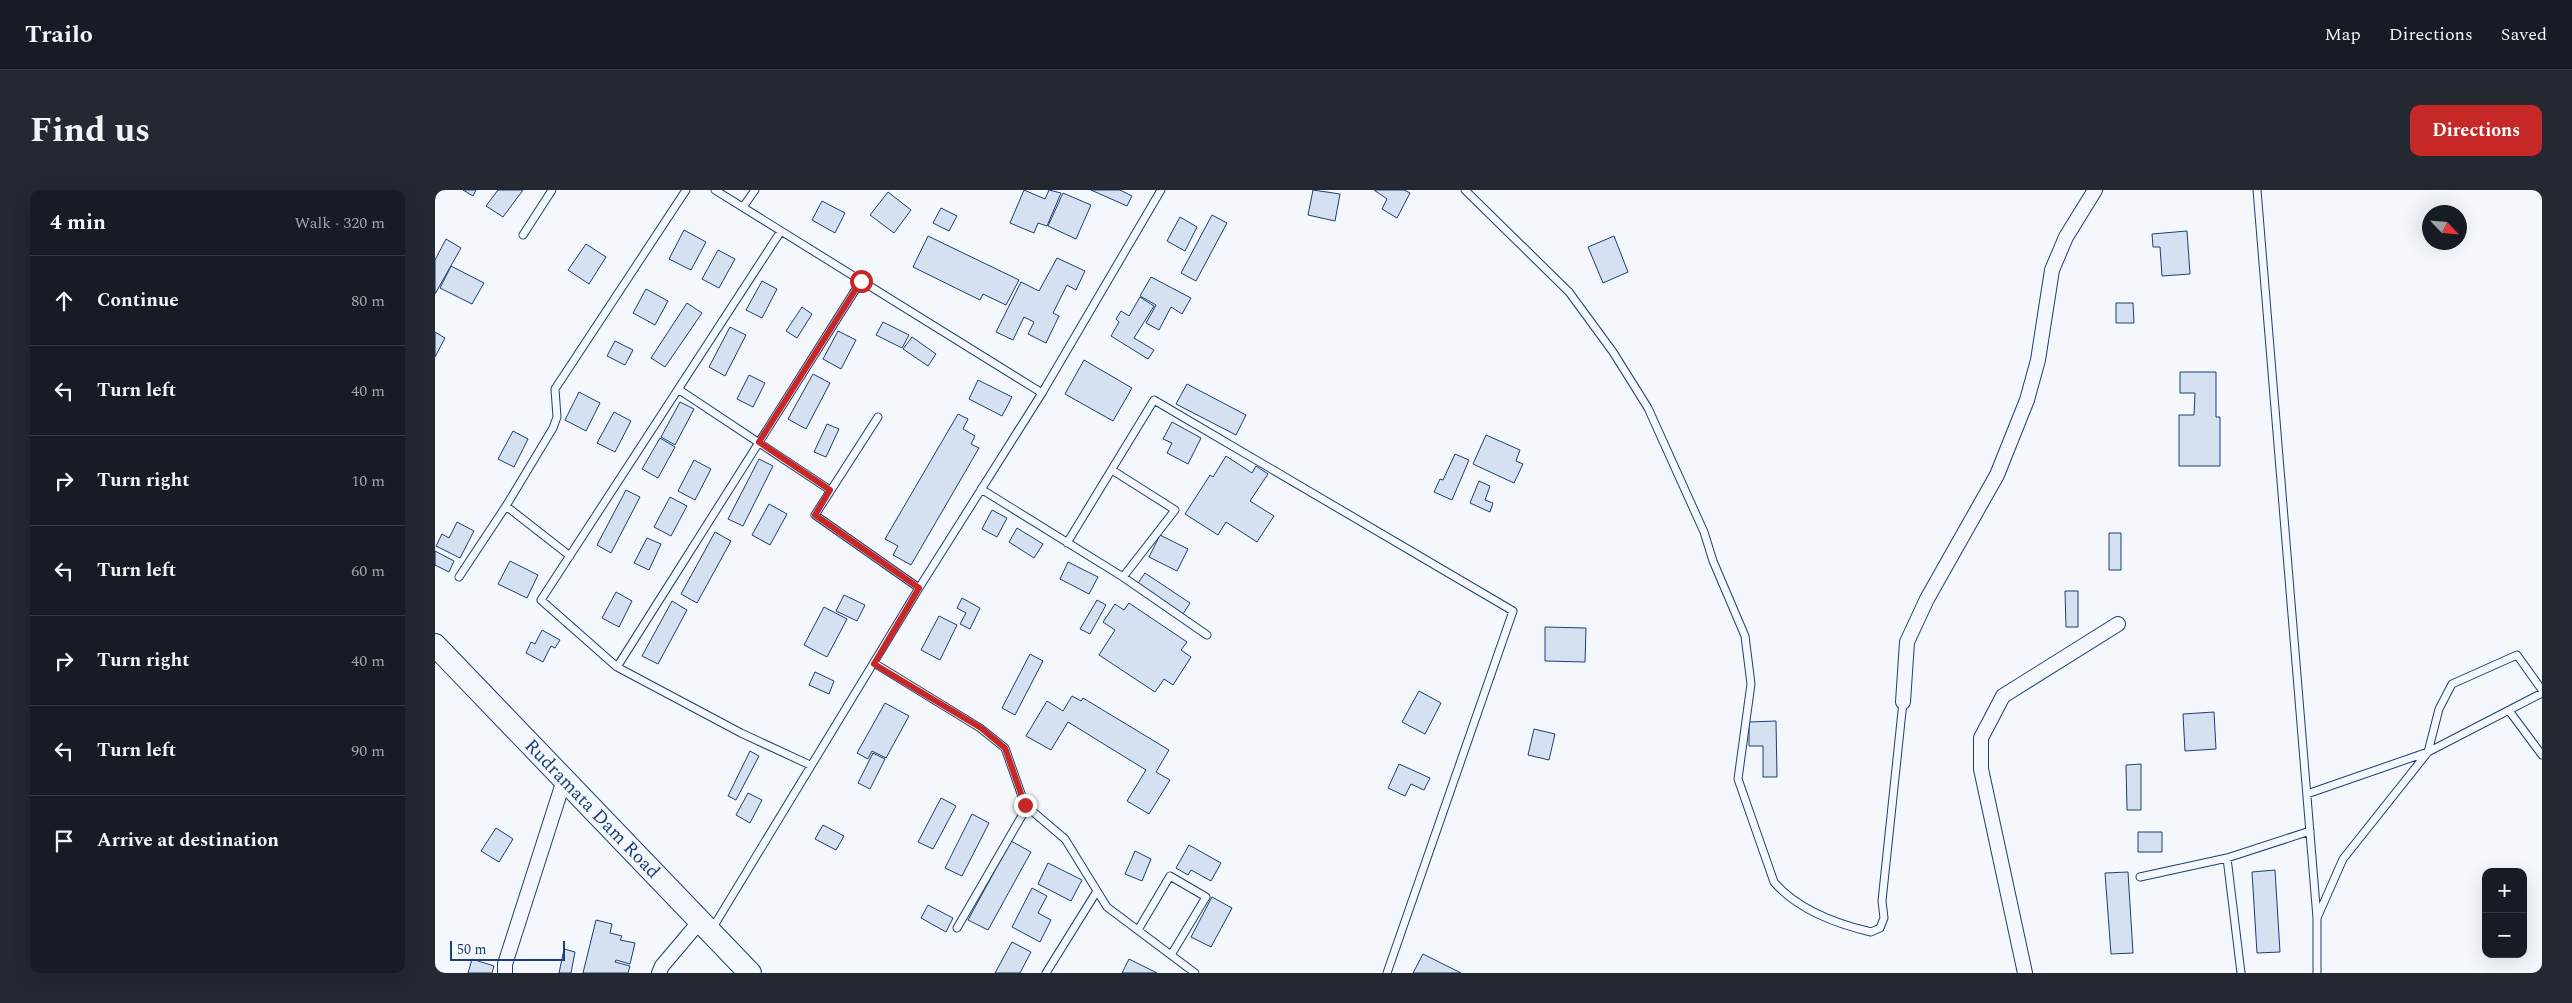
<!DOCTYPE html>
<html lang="en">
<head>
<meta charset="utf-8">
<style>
  body { margin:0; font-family:Spectral,serif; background:#242831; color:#f1f3f6 }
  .controls { position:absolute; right:15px; bottom:15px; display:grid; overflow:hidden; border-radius:10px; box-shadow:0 5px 20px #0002 }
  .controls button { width:45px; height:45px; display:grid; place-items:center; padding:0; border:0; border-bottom:1px solid #363941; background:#171b24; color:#f1f3f6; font:25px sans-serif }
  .compass { position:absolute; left:1987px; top:15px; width:45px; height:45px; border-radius:50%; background:#171b24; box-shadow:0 5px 20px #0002; rotate:116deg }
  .scale { position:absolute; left:15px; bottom:12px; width:115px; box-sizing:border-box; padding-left:5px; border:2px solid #1d3f73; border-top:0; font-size:14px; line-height:18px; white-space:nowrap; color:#1d3f73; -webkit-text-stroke:4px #f4f7fb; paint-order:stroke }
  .stop { position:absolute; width:15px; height:15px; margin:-11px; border:4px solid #c62828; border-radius:50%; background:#fff }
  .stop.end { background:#c62828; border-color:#fff; box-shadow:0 1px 5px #0008 }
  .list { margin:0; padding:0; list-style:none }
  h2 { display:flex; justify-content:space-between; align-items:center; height:65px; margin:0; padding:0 20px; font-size:21px }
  h2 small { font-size:16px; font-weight:400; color:#9ea1a6 }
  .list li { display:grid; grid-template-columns:32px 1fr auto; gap:15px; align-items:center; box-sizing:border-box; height:90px; padding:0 20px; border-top:1px solid #363941 }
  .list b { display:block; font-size:19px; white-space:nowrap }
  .list em { font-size:16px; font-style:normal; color:#9ea1a6 }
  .icon { flex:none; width:28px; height:28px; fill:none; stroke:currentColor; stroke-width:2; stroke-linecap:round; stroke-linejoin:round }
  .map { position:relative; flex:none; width:2107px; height:783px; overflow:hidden; border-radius:10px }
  header { display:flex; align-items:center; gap:30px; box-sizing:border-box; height:70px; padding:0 25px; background:#171b24; border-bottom:1px solid #363941 }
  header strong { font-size:24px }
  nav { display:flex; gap:28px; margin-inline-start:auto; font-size:18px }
  .intro { display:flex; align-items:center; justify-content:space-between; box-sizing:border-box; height:120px; padding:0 30px }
  h1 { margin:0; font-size:35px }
  .button { padding:12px 22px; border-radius:10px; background:#c62828; color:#fff; font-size:18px; font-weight:700 }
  main { display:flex; gap:30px; padding:0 30px }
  aside { flex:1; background:#171b24; border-radius:10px; box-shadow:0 5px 20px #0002 }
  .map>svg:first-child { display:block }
  .building { fill:#d5e0f0; stroke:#1d3f73 }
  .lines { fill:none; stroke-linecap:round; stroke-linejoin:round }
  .service-casing { stroke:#1d3f73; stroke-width:9 }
  .minor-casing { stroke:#1d3f73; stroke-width:16 }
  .trunk-casing { stroke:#1d3f73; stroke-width:24 }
  .service { stroke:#f4f7fb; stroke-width:7 }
  .minor { stroke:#f4f7fb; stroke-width:14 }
  .trunk { stroke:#f4f7fb; stroke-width:22 }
  .route { stroke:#c62828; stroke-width:6 }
  .labels { text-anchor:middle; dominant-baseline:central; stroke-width:4; stroke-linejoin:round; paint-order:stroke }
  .street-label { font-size:19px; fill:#1d3f73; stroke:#f4f7fb }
</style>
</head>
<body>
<header>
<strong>Trailo</strong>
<nav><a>Map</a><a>Directions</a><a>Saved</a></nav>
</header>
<div class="intro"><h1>Find us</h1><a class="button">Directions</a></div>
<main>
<aside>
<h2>4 min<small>Walk · 320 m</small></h2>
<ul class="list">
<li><svg class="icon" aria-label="ahead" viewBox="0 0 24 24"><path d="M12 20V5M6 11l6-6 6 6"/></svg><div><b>Continue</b></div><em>80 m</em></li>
<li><svg class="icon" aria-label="left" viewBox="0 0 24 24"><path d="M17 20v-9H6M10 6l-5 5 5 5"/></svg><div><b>Turn left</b></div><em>40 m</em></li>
<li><svg class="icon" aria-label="right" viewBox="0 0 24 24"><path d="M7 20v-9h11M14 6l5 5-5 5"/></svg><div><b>Turn right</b></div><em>10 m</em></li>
<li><svg class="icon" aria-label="left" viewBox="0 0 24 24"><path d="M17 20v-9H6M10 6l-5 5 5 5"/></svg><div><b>Turn left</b></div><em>60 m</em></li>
<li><svg class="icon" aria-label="right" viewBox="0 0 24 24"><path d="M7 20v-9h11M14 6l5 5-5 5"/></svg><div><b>Turn right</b></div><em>40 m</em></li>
<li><svg class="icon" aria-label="left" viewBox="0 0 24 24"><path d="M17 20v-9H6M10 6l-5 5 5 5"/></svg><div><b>Turn left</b></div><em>90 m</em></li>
<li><svg class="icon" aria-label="arrive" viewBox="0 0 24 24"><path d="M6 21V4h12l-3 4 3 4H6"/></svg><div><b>Arrive at destination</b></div></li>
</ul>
</aside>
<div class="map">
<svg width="2107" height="783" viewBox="0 0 2107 783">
  <rect width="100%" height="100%" fill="#f4f7fb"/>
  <!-- building -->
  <path class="building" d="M 28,0 L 41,0 L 38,6 Z
    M 63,0 L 88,0 L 68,27 L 51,16 Z
    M 589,0 L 610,9 L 614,0 L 626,3 L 612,36 L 603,33 L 599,43 L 575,33 Z
    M 656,0 L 685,0 L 697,6 L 692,16 Z
    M 878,0 L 905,4 L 900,31 L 873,25 Z
    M 939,0 L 969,0 L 975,3 L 962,28 L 947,19 L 952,9 Z
    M 453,2 L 476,20 L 459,43 L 435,25 Z
    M 628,3 L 656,15 L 641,49 L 613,36 Z
    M 387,11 L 410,23 L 400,43 L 377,30 Z
    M 506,18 L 522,26 L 514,41 L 498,33 Z
    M 777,25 L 792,33 L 761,91 L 746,83 Z
    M 745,27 L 762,37 L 750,61 L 732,51 Z
    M 249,40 L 271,52 L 256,80 L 234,69 Z
    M 1752,41 L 1755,84 L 1727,86 L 1725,57 L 1718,57 L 1717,44 Z
    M 493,46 L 584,90 L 571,115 L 548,104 L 545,110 L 478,77 Z
    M 1179,46 L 1193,82 L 1168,93 L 1153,57 Z
    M 11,49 L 26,58 L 0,104 L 0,70 Z
    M 151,54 L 171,67 L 154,94 L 133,80 Z
    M 283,60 L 300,69 L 284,98 L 267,89 Z
    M 622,68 L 650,81 L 641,100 L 632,95 L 618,123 L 624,126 L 611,153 L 593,144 L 599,132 L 589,127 L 578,150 L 561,142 L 586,92 L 604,101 Z
    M 16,76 L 49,93 L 37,114 L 5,98 Z
    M 716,87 L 756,108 L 747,124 L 736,117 L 724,140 L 711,133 L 721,115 L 705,106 Z
    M 327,91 L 342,99 L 327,128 L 311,120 Z
    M 211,99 L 233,111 L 220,135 L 198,123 Z
    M 705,107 L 719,116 L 699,148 L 719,160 L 713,169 L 676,146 L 684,132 L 681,129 L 686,121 L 694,126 Z
    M 252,113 L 267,123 L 230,177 L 216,168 Z
    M 1681,113 L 1698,113 L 1699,133 L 1681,133 Z
    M 367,117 L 377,124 L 362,148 L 351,141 Z
    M 448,132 L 474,145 L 467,158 L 441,145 Z
    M 295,137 L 311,145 L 290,186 L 274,177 Z
    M 403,141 L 421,150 L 406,179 L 388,169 Z
    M 0,142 L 10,148 L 0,167 Z
    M 477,147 L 501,164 L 493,176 L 468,159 Z
    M 180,151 L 198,160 L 190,175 L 172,166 Z
    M 649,170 L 697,198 L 678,231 L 630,204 Z
    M 1745,182 L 1781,182 L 1781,227 L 1785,227 L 1785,276 L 1744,276 L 1744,225 L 1759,225 L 1760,203 L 1745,203 Z
    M 378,184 L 395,193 L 371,239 L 353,229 Z
    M 314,185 L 330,193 L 318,217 L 302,209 Z
    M 543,190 L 577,207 L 567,226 L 534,209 Z
    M 752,194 L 811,225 L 801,245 L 741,214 Z
    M 144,202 L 165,213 L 151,241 L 130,230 Z
    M 245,212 L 259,219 L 240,255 L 226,247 Z
    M 179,222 L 196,231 L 180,262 L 162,253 Z
    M 523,224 L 533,229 L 528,239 L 540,246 L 536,254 L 544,258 L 476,375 L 458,365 L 463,356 L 450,349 Z
    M 737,232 L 766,248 L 753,274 L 732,263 L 737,253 L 728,249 Z
    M 392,234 L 404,239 L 391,267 L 379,262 Z
    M 78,241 L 93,249 L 79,277 L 63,269 Z
    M 1051,245 L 1085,260 L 1081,271 L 1088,274 L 1079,293 L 1038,274 Z
    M 225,248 L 240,257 L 223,288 L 207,279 Z
    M 1020,264 L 1034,270 L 1017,310 L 999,302 L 1005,289 L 1008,290 Z
    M 791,266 L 817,283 L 821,276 L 833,284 L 815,311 L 839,326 L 822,352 L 791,332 L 783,345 L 750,324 L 775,285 L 778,287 Z
    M 324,269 L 338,276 L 308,336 L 293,329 Z
    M 259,270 L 276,279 L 260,310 L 243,301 Z
    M 1044,291 L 1055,296 L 1050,310 L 1058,313 L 1055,322 L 1035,313 Z
    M 191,300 L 205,307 L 176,363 L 162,355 Z
    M 235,307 L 252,316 L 236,346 L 219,337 Z
    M 334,314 L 352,324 L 335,355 L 317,345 Z
    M 557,320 L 572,328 L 562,347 L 547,339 Z
    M 22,332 L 39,341 L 25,368 L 1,356 L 7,344 L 14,348 Z
    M 582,338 L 608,354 L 599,368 L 574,352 Z
    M 280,342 L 296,351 L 262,413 L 246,404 Z
    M 1674,343 L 1686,343 L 1686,380 L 1674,380 Z
    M 725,345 L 753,359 L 742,381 L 714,367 Z
    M 212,348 L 226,354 L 214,380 L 199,373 Z
    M 0,361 L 19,371 L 14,382 L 0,375 Z
    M 75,371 L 103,385 L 92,408 L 63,394 Z
    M 633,372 L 663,387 L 654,404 L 625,389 Z
    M 710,383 L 755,413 L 748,424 L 703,393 Z
    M 1630,401 L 1643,401 L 1643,437 L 1631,437 Z
    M 181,402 L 197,411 L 184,437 L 167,428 Z
    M 409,405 L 430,415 L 422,431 L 401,421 Z
    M 527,408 L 545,418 L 535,439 L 525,434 L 531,423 L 522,418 Z
    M 662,410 L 671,415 L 655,444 L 645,439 Z
    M 237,411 L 252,420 L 223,474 L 207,466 Z
    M 694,413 L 752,452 L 746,460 L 756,467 L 738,495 L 729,489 L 720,502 L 664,465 L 680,440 L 668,432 L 680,414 L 689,420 Z
    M 389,417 L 412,429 L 392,467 L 369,455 Z
    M 504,426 L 522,435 L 505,470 L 486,460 Z
    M 1110,437 L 1151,438 L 1150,472 L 1110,471 Z
    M 107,440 L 125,450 L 120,458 L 116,456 L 108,472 L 91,463 L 96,452 L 100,454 Z
    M 595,464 L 608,471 L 580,525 L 567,518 Z
    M 380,482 L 399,491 L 394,504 L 374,495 Z
    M 984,501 L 1006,513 L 990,544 L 967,532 Z
    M 637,506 L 646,511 L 648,508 L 734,560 L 721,582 L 735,590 L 714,624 L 692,611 L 711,580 L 633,532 L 616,560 L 591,546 L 612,511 L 628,521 Z
    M 450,513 L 474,526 L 451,568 L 437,561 L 433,569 L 422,563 Z
    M 1779,522 L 1781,559 L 1750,561 L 1748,524 Z
    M 1341,531 L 1342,587 L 1328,587 L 1328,556 L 1314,556 L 1314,532 Z
    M 1099,539 L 1120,544 L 1114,570 L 1093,565 Z
    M 315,561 L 324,566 L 301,610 L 293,606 Z
    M 438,563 L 450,569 L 435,599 L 423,593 Z
    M 964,574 L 995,588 L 989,600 L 976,594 L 970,606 L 953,598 Z
    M 1706,574 L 1706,620 L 1692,620 L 1691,575 Z
    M 313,603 L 327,610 L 315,633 L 301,625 Z
    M 506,608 L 521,616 L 498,659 L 483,652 Z
    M 537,624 L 554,633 L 527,686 L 510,678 Z
    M 388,635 L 409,646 L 401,660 L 380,649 Z
    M 61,638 L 78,649 L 64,672 L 46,661 Z
    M 1703,642 L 1727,642 L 1727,662 L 1703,662 Z
    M 576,651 L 596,662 L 553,740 L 533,730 Z
    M 754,655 L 786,673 L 776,691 L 756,680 L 753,685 L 741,678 Z
    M 700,661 L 716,669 L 707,691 L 690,684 Z
    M 613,673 L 647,690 L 636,711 L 603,694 Z
    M 1840,680 L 1845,762 L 1822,763 L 1817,682 Z
    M 1693,682 L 1698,763 L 1676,764 L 1670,683 Z
    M 597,698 L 612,706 L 603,723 L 616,730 L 605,752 L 577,737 Z
    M 777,707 L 797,718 L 776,757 L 756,747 Z
    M 493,715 L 518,728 L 511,742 L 486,728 Z
    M 161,730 L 177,734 L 175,743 L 187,746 L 185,750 L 200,753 L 195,774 L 181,770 L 180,772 L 195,776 L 193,783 L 148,783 Z
    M 577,752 L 596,762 L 585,783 L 560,783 Z
    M 129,759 L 140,762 L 136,783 L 124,783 Z
    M 988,764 L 1026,783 L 978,783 Z
    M 37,769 L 59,776 L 57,783 L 33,783 Z
    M 694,769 L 722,783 L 687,783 Z"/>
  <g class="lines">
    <!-- service casing -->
    <g class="service-casing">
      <path id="service" d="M 280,0 L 607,203
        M 1030,0 L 1134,102 L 1178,162 L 1213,218 L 1269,342 L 1278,371 L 1310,446 L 1316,494 L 1303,589 L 1339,692 C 1362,719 1402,734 1436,742 L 1445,738 L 1449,728 L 1447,711 L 1468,512
        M 1822,0 L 1882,728 L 1882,783
        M 308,17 L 320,0
        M 346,41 L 106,410 L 182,477 L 306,543 L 375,575
        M 88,45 L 117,0
        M 243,199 L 395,300
        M 443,227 L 380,325 L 484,398
        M 677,280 L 740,320 L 688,387
        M 546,299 L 688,387 L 772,445
        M 71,316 L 135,366
        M 632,353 L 719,210 L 1078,421 L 952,783
        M 24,387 L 71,316 L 118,238 L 122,227 L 120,199 L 251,0
        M 439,473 L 545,538 L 570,558 L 590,615 L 630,649 L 672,717 L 760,783
        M 182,477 L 426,91
        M 2075,522 L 2107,565
        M 1872,604 L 1993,562 L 2107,503
        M 1792,668 L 1806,783
        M 1705,687 L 1792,668 L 1875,641
        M 1882,728 L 1908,669 L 1993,562 L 2004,519 L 2017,494 L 2082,465 L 2107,500
        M 522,738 L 592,617
        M 277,739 L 484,398 L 607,203 L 726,0
        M 703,740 L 735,686 L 771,707 L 736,765
        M 611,783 L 662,701"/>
    </g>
    <!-- minor casing -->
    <g class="minor-casing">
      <path id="minor" d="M 1468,512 L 1472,452 L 1492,409 L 1562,285 L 1592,210 L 1603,170 L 1617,80 L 1631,47 L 1660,0
        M 70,783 L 70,774 L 129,590
        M 224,783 L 227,776 L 265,731
        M 1590,783 L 1546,579 L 1546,548 L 1568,506 L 1683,434"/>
    </g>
    <!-- trunk casing -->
    <g class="trunk-casing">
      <path id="trunk" d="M 0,455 L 315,783"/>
    </g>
    <!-- service -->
    <use href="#service" class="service"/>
    <!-- minor -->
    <use href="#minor" class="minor"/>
    <!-- trunk -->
    <use href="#trunk" class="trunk"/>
  </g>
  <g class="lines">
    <!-- route -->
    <path class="route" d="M 426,91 L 324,252 L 395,300 L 380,325 L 484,398 L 439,474 L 546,538 L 570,558 L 590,615"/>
  </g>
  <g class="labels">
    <!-- street labels -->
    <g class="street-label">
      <text transform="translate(157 619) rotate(46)">Rudramata Dam Road</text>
    </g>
  </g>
</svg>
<div class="controls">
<button>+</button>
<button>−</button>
</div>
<svg class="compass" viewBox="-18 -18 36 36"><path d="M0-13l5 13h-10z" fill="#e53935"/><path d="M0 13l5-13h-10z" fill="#9ea1a6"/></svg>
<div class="scale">50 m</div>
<div class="stop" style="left:426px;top:91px"></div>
<div class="stop end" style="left:590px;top:615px"></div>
</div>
</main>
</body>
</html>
